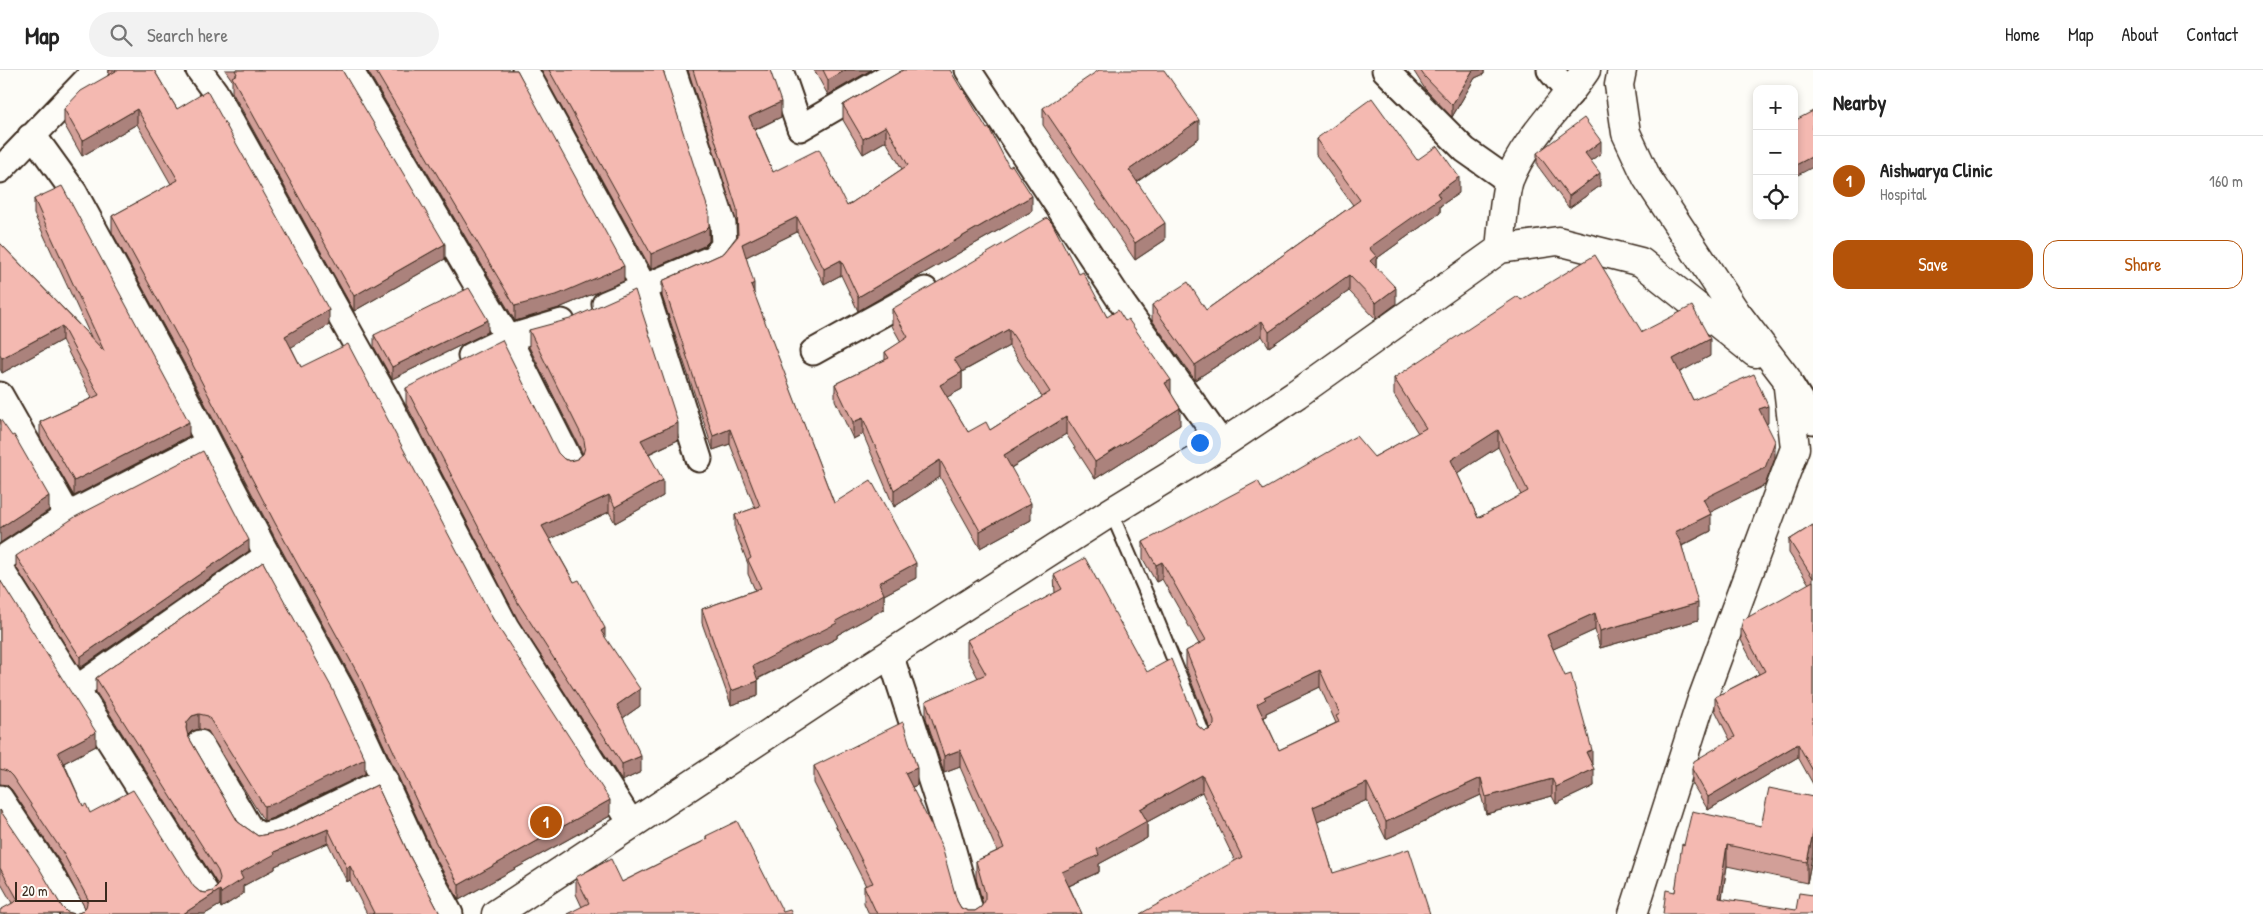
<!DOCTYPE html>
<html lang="en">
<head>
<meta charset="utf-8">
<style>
  body { margin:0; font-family:"Patrick Hand",sans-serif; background:#f2f2f2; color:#222 }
  .controls { position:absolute; right:15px; top:15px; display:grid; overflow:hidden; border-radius:10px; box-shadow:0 2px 8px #0003 }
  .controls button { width:45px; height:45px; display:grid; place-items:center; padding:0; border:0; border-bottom:1px solid #e0e0e0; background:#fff; color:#222; font:25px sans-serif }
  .scale { position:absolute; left:15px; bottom:12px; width:92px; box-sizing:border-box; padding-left:5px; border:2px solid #3b2a1e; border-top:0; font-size:14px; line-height:18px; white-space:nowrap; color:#3b2a1e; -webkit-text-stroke:4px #fdfcf7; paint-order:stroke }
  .you { position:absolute; left:1199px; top:372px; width:18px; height:18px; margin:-12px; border:4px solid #fff; border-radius:50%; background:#1a73e8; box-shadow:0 0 0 8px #1a73e833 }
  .badge { display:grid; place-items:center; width:32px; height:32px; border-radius:50%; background:#b45309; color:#fff; font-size:16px; font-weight:700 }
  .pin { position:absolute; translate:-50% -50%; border:2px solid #fff; box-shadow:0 1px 5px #0006 }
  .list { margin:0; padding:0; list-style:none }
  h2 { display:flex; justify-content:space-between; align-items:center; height:65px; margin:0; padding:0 20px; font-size:21px }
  h2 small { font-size:16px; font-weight:400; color:#767676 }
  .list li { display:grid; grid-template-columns:32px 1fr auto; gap:15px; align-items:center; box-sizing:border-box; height:90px; padding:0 20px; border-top:1px solid #e0e0e0 }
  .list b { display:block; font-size:19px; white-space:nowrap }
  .list p { margin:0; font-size:16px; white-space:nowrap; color:#767676 }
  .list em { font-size:16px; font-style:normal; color:#767676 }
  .actions { display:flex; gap:10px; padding:15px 20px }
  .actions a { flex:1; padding:11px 0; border:1px solid #b45309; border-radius:15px; text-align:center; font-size:18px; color:#b45309 }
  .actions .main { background:#b45309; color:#fff }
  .icon { flex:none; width:28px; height:28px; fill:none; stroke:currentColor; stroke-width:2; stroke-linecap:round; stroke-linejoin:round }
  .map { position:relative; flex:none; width:1813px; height:844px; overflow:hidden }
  header { display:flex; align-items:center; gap:30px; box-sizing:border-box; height:70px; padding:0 25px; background:#fff; border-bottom:1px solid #e0e0e0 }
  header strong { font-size:24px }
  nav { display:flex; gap:28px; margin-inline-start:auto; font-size:18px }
  .search { width:350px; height:45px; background:#f2f2f2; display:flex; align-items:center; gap:12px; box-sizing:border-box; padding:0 18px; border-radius:28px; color:#767676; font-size:19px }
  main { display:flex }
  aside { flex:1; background:#fff }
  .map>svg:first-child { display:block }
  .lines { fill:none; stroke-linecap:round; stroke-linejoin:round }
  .lane-casing { stroke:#3b2a1e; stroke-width:16 }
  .street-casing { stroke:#3b2a1e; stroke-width:29 }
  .secondary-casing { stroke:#3b2a1e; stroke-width:31 }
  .lane { stroke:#fdfcf7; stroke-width:12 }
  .street { stroke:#fdfcf7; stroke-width:25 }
  .secondary { stroke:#fdfcf7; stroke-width:28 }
  .wall { fill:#d29f98; stroke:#3b2a1e; fill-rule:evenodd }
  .shaded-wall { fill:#ab827c; stroke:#3b2a1e }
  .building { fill:#f4b9b1; stroke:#3b2a1e; fill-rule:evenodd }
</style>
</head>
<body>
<header>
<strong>Map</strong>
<div class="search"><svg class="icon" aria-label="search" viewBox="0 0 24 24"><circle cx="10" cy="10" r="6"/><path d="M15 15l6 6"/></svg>Search here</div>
<nav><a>Home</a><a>Map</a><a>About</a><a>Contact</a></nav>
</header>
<main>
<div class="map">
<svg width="1813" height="844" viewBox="0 0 1813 844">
  <rect width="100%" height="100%" fill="#fdfcf7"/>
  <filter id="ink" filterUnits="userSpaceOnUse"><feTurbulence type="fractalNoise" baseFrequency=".02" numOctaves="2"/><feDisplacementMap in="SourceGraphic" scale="10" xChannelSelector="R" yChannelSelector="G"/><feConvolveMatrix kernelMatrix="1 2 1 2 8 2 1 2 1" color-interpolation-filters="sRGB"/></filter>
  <g filter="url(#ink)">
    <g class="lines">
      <!-- lane casing -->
      <g class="lane-casing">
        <path id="lane" d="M 1111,442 L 1153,539 L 1206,670"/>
      </g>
      <!-- street casing -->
      <g class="street-casing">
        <path id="street" d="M 199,0 L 215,22 L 386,328 L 506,557 L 632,754
          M 350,0 L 508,268 L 571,393
          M 525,0 L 644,217 L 699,389
          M 780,0 L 800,58 L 900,0
          M 968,0 L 1122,233 L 1222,374
          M 1385,0 L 1465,80 L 1509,111
          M 1550,0 L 1570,24
          M 30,67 L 38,72 L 74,122 L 171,300 L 262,475 L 346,628 L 422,793 L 450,844
          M 0,100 L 96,0
          M 605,234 L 713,188 L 724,176 L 723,154 L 673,0
          M 813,282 L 925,220
          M 471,286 L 508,268 L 562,252
          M 1787,309 L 1813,351
          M 0,325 L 68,445
          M 0,490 L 68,445 L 208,373
          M 0,498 L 206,823
          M 890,584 L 948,763 L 971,844
          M 77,618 L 268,485
          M 200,673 L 250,759 L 261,766 L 278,762 L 385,710
          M 0,728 L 50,803 L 74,844"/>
      </g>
      <!-- secondary casing -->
      <g class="secondary-casing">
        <path id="secondary" d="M 1622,0 L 1619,15 L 1626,63 L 1647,108 L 1735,241 L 1787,309 L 1795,378 L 1701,632 L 1633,844
          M 1500,179 L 1558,171 L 1641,192 L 1755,283
          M 496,844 L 859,604 L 1111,442 L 1222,374 L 1297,324 L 1500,179 C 1502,162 1504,125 1509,110 C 1526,68 1561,37 1586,0"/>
      </g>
      <!-- lane -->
      <use href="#lane" class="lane"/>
      <!-- street -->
      <use href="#street" class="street"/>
      <!-- secondary -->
      <use href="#secondary" class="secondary"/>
    </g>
    <!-- wall -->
    <path class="wall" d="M 109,0 L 154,0 L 177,39 L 329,255 L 291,277 L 301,297 L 493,549 L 610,746 L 459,830 L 435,787 L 359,621 L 275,468 L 184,293 L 112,162 L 112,146 L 171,114 L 137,54 L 82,86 L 64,54 L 64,39 L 109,5 Z
      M 225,0 L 342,0 L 445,189 L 354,241 L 232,22 L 232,10 Z
      M 367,0 L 517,0 L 624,211 L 559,238 L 515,251 Z
      M 541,0 L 663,0 L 709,171 L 704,176 L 651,199 Z
      M 688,0 L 770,0 L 781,47 L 755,60 L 773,102 L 847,136 L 902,99 L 886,71 L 863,84 L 843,50 L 843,35 L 903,0 L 1032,141 L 858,241 L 841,205 L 824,214 L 797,162 L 746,187 L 754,225 L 834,433 L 916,508 L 884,525 L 884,539 L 837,565 L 837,568 L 758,609 L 758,626 L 731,635 L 702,553 L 702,539 L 755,520 L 748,504 L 748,494 L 735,460 L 735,445 L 755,438 L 730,374 L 713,380 L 662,226 L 662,211 L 724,183 L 737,166 L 737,153 Z
      M 814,0 L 871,0 L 828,25 Z
      M 1413,0 L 1484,0 L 1484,4 L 1475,8 L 1452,47 L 1425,19 Z
      M 1043,38 L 1199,68 L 1137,112 L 1165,170 L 1135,190 L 1043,55 Z
      M 1316,69 L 1417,90 L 1459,123 L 1440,136 L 1440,143 L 1376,189 L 1376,197 L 1396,234 L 1376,249 L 1349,221 L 1269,277 L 1262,266 L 1195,310 L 1152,250 L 1152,235 L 1206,240 L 1353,135 L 1316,85 Z
      M 1537,83 L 1601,83 L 1590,91 L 1600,116 L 1569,138 L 1537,95 Z
      M 34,129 L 189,366 L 74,426 L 40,367 L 40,352 L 92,328 L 62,270 L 2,303 L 0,299 L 0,173 L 91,267 L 34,144 Z
      M 1079,204 L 1107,247 L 1171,323 L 1180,355 L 1095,409 L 1066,364 L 1011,398 L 1031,450 L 980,478 L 940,407 L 894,437 L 863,364 L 853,369 L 835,330 L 835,314 L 885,290 L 885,282 L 901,272 L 892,256 L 892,239 ZM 1009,276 L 1042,327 L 990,360 L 968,362 L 947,327 L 962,319 L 962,302 Z
      M 1521,230 L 1642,262 L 1710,286 L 1679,302 L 1693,330 L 1768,353 L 1766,353 L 1775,388 L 1765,415 L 1710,442 L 1711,461 L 1682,476 L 1698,550 L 1600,578 L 1595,560 L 1553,579 L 1592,695 L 1594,716 L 1556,734 L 1552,726 L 1486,744 L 1481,725 L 1386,769 L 1367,730 L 1317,752 L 1333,803 L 1235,791 L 1202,722 L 1147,752 L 1147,768 L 1099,794 L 1099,802 L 1069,816 L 1082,844 L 869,844 L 864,833 L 864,816 L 866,816 L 814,713 L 814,696 L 917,715 L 912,717 L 957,831 L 961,838 L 968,841 L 975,841 L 981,837 L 983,834 L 976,808 L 976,791 L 997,781 L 960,697 L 944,703 L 926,648 L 926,631 L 978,608 L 967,587 L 967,570 L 1055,523 L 1054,505 L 1198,656 L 1204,661 L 1209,660 L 1210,659 L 1186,598 L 1186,581 L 1199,574 L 1162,509 L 1156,512 L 1143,489 L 1143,472 L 1263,420 L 1374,387 L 1418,363 L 1394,325 L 1394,308 ZM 1498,377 L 1521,425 L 1478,448 L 1457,403 ZM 1320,617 L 1336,653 L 1279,680 L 1264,648 L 1266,646 L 1266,643 Z
      M 529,260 L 678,370 L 649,384 L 663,426 L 615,453 L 609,442 L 550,469 L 605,568 L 640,636 L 623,648 L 641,702 L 622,711 L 518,550 L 406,334 L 406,318 L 558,383 L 564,389 L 570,391 L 577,389 L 583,384 L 529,277 Z
      M 488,262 L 392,309 L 374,277 L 374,265 Z
      M 1813,455 L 1813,714 L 1798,687 L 1708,740 L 1692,713 L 1692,699 L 1730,670 L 1715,640 L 1715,627 L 1759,604 L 1741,570 L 1741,557 L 1809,514 L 1789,483 L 1789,470 Z
      M 249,481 L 80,598 L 16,497 L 16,486 Z
      M 263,492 L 365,704 L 273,748 L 264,751 L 208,661 L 199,659 L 192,661 L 188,666 L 238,752 L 258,766 L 284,761 L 377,715 L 409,785 L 440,844 L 367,844 L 350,810 L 347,812 L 328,773 L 275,796 L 275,799 L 243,816 L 243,824 L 221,838 L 220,835 L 205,844 L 0,844 L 12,833 L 0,812 L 0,740 L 62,837 L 67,842 L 75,844 L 81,842 L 85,838 L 62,795 L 12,720 L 7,715 L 0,714 L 0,510 L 96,676 L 64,693 L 83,736 L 90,743 L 194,817 L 200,822 L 206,823 L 213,821 L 218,815 L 96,622 L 96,608 Z
      M 1813,727 L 1813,783 L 1807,813 L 1727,796 L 1722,829 L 1813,844 L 1675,822 L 1684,775 L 1761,756 Z
      M 706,766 L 783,842 L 582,837 L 576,824 L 576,807 L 622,812 L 706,770 Z"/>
    <!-- shaded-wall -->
    <path class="shaded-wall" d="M 846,0 L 871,0 L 828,25 L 828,10 Z
      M 1473,0 L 1484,0 L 1484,4 L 1475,8 L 1452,47 L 1452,35 Z
      M 781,32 L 781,47 L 749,62 L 749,47 Z
      M 137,39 L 137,54 L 82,86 L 82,71 Z
      M 1199,50 L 1199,68 L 1129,117 L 1129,100 Z
      M 886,56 L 886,71 L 863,84 L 863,69 Z
      M 1601,71 L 1601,83 L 1585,95 L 1585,83 Z
      M 1813,86 L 1813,97 L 1794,107 L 1794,96 Z
      M 1600,103 L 1600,116 L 1569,138 L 1569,126 Z
      M 1459,107 L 1459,123 L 1440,136 L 1440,143 L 1376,189 L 1376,202 L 1370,206 L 1369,178 L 1437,123 Z
      M 1032,126 L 1032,141 L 858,241 L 858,227 Z
      M 797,147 L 797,162 L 742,189 L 742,174 Z
      M 1165,153 L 1165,170 L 1135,190 L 1135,173 Z
      M 709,156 L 709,171 L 704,176 L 651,199 L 651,184 Z
      M 445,174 L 445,189 L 354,241 L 354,226 Z
      M 841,190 L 841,205 L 824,214 L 824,199 Z
      M 624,196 L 624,211 L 559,238 L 515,251 L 515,236 Z
      M 1349,205 L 1349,221 L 1269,277 L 1269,262 Z
      M 754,213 L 754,228 L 751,215 Z
      M 1396,218 L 1396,234 L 1376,249 L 1376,233 Z
      M 329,240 L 329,255 L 285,281 L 285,266 Z
      M 488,250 L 488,262 L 392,309 L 392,297 Z
      M 1262,251 L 1262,266 L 1195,310 L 1195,295 Z
      M 62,256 L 62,270 L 2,303 L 2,288 Z
      M 1009,259 L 1009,276 L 954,306 L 954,289 Z
      M 1710,269 L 1710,286 L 1673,306 L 1673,289 Z
      M 962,302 L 962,319 L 940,331 L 940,315 Z
      M 1171,310 L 1171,326 L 1165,313 Z
      M 1768,336 L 1768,353 L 1759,356 L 1759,339 Z
      M 1180,338 L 1180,355 L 1095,409 L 1095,392 Z
      M 1066,347 L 1066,364 L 1004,402 L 1004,385 Z
      M 863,348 L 863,364 L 853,369 L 853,352 Z
      M 189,352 L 189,366 L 74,426 L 74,411 Z
      M 678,353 L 678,370 L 641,387 L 641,370 Z
      M 730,359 L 730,374 L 713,380 L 713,366 Z
      M 1498,360 L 1498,377 L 1451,407 L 1451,390 Z
      M 1775,371 L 1775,388 L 1765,415 L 1703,446 L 1703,429 Z
      M 940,390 L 940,407 L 894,437 L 894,420 Z
      M 663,410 L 663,426 L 615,453 L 615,437 Z
      M 609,425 L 609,442 L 542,473 L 542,456 Z
      M 49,426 L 49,440 L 0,473 L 0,458 Z
      M 1031,433 L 1031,450 L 980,478 L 980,461 Z
      M 1711,444 L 1711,461 L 1675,479 L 1675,462 Z
      M 249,470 L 249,481 L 80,598 L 80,587 Z
      M 1162,492 L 1162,509 L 1156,512 L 1156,495 Z
      M 916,493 L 916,508 L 884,525 L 884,539 L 837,565 L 837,568 L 753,611 L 753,596 L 836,551 L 879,513 Z
      M 1698,533 L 1698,550 L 1600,578 L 1600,561 Z
      M 1595,543 L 1595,560 L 1547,582 L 1547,565 Z
      M 605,558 L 605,575 L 601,561 Z
      M 1320,600 L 1320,617 L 1266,643 L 1266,646 L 1257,651 L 1257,634 L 1264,627 Z
      M 758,611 L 758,626 L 731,635 L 731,621 Z
      M 640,619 L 640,636 L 617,652 L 617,635 Z
      M 199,644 L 199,659 L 192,661 L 187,666 L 186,658 L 187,652 L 192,646 Z
      M 96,662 L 96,676 L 58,696 L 58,682 Z
      M 1798,674 L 1798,687 L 1708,740 L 1708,727 Z
      M 960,680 L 960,697 L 944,703 L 944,686 Z
      M 1592,680 L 1592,697 L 1586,682 Z
      M 641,686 L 641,702 L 622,711 L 622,694 Z
      M 365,689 L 365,704 L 273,748 L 264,751 L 264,736 Z
      M 917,698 L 917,715 L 905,720 L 905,703 Z
      M 1594,699 L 1594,716 L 1556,734 L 1556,717 Z
      M 1202,705 L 1202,722 L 1147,752 L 1147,768 L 1099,794 L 1099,802 L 1062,819 L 1062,802 L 1097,779 L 1140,739 Z
      M 1481,708 L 1481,725 L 1386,769 L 1386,752 Z
      M 1552,709 L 1552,726 L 1486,744 L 1486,727 Z
      M 1367,713 L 1367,730 L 1313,754 L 1313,737 Z
      M 610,730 L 610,746 L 459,830 L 459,815 Z
      M 328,759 L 328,773 L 275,796 L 275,799 L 243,816 L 243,824 L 221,838 L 221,823 L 240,803 L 274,782 Z
      M 1813,762 L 1813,783 L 1807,813 L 1807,792 Z
      M 1727,775 L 1727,796 L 1719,844 L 1719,828 Z
      M 350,796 L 350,810 L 347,812 L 347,798 Z
      M 220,820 L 220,835 L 205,844 L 183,844 Z"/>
    <!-- building -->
    <path class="building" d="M 115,0 L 154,0 L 177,39 L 207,21 L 329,240 L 285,266 L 301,297 L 348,274 L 493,549 L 610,730 L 459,815 L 435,771 L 359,606 L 275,453 L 184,278 L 112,146 L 178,110 L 137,39 L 82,71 L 64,39 L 81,21 L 116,1 Z
      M 235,0 L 342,0 L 445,174 L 354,226 L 232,7 L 237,4 Z
      M 375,0 L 517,0 L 624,196 L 559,224 L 515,236 Z
      M 549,0 L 663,0 L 709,142 L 709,156 L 704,161 L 651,184 Z
      M 693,0 L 770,0 L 781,32 L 749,47 L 773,102 L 819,79 L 847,136 L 908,95 L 886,56 L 863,69 L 843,35 L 903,0 L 950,0 L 962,20 L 963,19 L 987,59 L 989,58 L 1009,97 L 1012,95 L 1032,126 L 858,227 L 841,190 L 824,199 L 797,147 L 742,174 L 754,213 L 751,215 L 834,433 L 871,410 L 916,493 L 879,513 L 884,524 L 836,551 L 837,553 L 753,596 L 758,611 L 731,621 L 702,539 L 761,518 L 748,490 L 751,488 L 735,445 L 760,436 L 730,359 L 713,366 L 662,211 L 724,183 L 738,166 L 737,139 Z
      M 823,0 L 846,0 L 828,10 Z
      M 1099,0 L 1164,0 L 1199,50 L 1129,100 L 1165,153 L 1135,173 L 1043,38 Z
      M 1420,0 L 1473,0 L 1452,35 L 1425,7 Z
      M 1372,28 L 1417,90 L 1437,76 L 1459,107 L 1437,123 L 1440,128 L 1369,178 L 1376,186 L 1370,191 L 1396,218 L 1376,233 L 1349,205 L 1269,262 L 1262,251 L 1195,295 L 1152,235 L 1188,212 L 1206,240 L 1360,130 L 1316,69 Z
      M 1813,41 L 1813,86 L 1794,96 L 1794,51 Z
      M 1584,48 L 1601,71 L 1585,83 L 1600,103 L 1569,126 L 1537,83 Z
      M 62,116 L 189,352 L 74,411 L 40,352 L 99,325 L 62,256 L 2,288 L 0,284 L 0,173 L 104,281 L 34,129 Z
      M 1047,148 L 1052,153 L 1079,204 L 1083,202 L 1107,247 L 1118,240 L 1125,251 L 1128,249 L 1171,310 L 1165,313 L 1180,338 L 1095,392 L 1066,347 L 1004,385 L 1031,433 L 980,461 L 940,390 L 894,420 L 863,348 L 853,352 L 835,314 L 889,288 L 885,282 L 908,267 L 892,239 ZM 1009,259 L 1050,322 L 990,360 L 986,352 L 968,362 L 940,315 L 962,302 L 954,289 Z
      M 1595,185 L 1642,262 L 1692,236 L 1710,269 L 1673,289 L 1693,330 L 1754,304 L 1768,336 L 1759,339 L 1775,371 L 1765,398 L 1703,429 L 1711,444 L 1675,462 L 1681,473 L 1698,533 L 1600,561 L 1595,543 L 1547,565 L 1565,606 L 1571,604 L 1592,680 L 1586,682 L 1594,699 L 1556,717 L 1552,709 L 1486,727 L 1481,708 L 1386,752 L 1367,713 L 1313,737 L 1333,803 L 1409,779 L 1430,844 L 1140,844 L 1242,787 L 1202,705 L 1140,739 L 1147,751 L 1097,779 L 1099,785 L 1062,802 L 1082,844 L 877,844 L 864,816 L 873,813 L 814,696 L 903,652 L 917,698 L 905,703 L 942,777 L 957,831 L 961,838 L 968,841 L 975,841 L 981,837 L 985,831 L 985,823 L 976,791 L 1004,778 L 960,680 L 944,686 L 926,631 L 986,604 L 967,570 L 1062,519 L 1054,505 L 1085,488 L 1147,602 L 1171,589 L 1198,656 L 1204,661 L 1209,660 L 1214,655 L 1214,650 L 1186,581 L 1206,570 L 1162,492 L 1156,495 L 1143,472 L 1258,411 L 1263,420 L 1356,366 L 1374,387 L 1426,358 L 1394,308 L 1518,226 L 1521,230 ZM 1498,360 L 1528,421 L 1478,448 L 1451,390 ZM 1320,600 L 1340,644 L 1336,646 L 1339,652 L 1279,680 L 1257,634 L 1266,629 L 1264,627 Z
      M 469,218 L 488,250 L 392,297 L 374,265 Z
      M 635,220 L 678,353 L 641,370 L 663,410 L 615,437 L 609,425 L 542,456 L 574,512 L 579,510 L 605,558 L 601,561 L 640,619 L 617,635 L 641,686 L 622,694 L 518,533 L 406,318 L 502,270 L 558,383 L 564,389 L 570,391 L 577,389 L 583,384 L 585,377 L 584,370 L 529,260 L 570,249 Z
      M 0,349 L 12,366 L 14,365 L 49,426 L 0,458 Z
      M 203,381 L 249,470 L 80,587 L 16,486 L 75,447 Z
      M 1813,455 L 1813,508 L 1789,470 Z
      M 263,492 L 333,620 L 365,689 L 273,734 L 264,736 L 208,646 L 199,644 L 192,646 L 187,652 L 186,658 L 188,666 L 238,752 L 258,766 L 284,761 L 377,715 L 409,785 L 440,844 L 372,844 L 374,843 L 350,796 L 347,798 L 328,759 L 274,782 L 275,784 L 240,803 L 243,809 L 221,823 L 220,820 L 183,844 L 0,844 L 0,840 L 18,830 L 0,798 L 0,740 L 38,796 L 62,837 L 67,842 L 75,844 L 81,842 L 86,837 L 88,829 L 62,781 L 12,706 L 7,701 L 0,699 L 0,510 L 96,662 L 58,682 L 83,736 L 86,734 L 90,743 L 133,720 L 194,817 L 200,822 L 206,823 L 213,821 L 218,816 L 220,808 L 218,801 L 96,608 Z
      M 1813,511 L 1813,701 L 1798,674 L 1708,727 L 1692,699 L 1694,691 L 1735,667 L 1715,627 L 1765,601 L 1741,557 L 1743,550 Z
      M 1769,718 L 1813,727 L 1813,762 L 1807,792 L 1727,775 L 1719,828 L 1796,840 L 1799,823 L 1813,825 L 1813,844 L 1663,844 L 1666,820 L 1675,822 L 1682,774 L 1684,775 L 1692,741 L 1761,756 Z
      M 737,751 L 783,842 L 790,840 L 792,844 L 567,844 L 589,833 L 576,807 L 611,789 L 622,812 L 708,769 L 706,766 Z"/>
  </g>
</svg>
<div class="controls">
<button>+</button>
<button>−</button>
<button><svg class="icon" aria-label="locate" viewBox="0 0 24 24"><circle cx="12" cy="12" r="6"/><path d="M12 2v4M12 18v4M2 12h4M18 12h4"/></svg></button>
</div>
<div class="scale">20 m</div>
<div class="you"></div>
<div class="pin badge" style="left:546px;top:752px">1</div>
</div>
<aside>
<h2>Nearby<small></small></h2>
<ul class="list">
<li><span class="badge">1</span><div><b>Aishwarya Clinic</b><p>Hospital</p></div><em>160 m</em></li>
</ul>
<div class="actions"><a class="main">Save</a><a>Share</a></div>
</aside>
</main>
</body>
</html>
